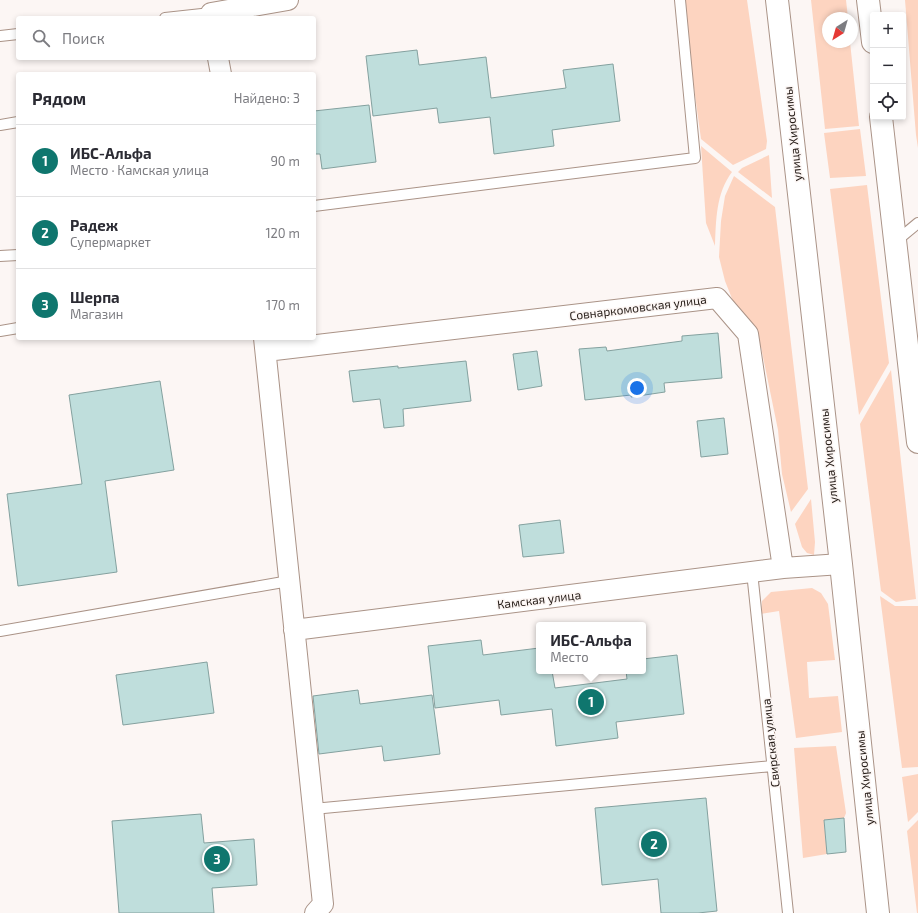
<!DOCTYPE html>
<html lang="ru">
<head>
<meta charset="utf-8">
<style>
  body { margin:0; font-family:"Exo 2",sans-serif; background:#f7f7f7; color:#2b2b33 }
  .controls { position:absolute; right:12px; top:12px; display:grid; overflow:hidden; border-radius:4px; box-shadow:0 2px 6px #0003 }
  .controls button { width:36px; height:36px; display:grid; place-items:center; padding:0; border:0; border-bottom:1px solid #e1e1e2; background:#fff; color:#2b2b33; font:20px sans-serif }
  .compass { position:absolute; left:822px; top:12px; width:36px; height:36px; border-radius:50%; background:#fff; box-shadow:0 2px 6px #0003; rotate:217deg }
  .you { position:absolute; left:637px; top:388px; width:14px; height:14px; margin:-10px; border:3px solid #fff; border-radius:50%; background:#1a73e8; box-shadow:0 0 0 6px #1a73e833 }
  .badge { display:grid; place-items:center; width:26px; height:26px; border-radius:50%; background:#0f766e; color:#fff; font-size:13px; font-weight:700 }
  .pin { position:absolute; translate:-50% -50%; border:2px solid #fff; box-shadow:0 1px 4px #0006 }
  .popup { position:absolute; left:536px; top:622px; width:110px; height:52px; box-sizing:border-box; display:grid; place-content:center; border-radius:4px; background:#fff; filter:drop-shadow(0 1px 3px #0005); font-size:13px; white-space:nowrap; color:#7c7c81 }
  .popup b { font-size:15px; color:#2b2b33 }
  .popup::after { content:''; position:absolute; left:50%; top:100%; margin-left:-8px; border:8px solid transparent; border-top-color:#fff }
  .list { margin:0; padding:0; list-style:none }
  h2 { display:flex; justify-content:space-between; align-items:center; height:52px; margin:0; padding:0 16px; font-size:17px }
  h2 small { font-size:13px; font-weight:400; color:#7c7c81 }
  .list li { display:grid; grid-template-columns:26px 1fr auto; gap:12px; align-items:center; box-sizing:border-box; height:72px; padding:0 16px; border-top:1px solid #e1e1e2 }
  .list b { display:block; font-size:15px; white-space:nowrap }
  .list p { margin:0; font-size:13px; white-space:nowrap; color:#7c7c81 }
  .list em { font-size:13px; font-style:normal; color:#7c7c81 }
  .icon { flex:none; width:22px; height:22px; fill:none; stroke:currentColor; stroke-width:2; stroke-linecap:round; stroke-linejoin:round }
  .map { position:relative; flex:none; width:918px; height:913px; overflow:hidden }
  .search { position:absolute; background:#fff; box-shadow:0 2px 6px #0003; left:16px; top:16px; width:300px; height:44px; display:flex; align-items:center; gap:10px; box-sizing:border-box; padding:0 14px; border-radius:4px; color:#7c7c81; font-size:15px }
  .panel { position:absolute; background:#fff; box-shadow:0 2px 6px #0003; left:16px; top:72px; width:300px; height:268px; border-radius:4px }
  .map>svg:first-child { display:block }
  .green { fill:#fdd4c0 }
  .building { fill:#bfdedc; stroke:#84a19f }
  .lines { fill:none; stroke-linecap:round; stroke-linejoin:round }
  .service-casing { stroke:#aa9387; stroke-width:12 }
  .minor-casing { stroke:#aa9387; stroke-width:22 }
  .secondary-casing { stroke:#aa9387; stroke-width:24 }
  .service { stroke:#fff; stroke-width:10 }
  .minor { stroke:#fff; stroke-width:20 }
  .secondary { stroke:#fff; stroke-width:22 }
  .labels { text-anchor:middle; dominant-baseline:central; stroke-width:3; stroke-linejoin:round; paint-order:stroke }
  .street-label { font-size:12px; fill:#241b16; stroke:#fcf6f4 }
</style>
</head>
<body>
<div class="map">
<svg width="918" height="913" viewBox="0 0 918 913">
  <rect width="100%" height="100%" fill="#fcf6f4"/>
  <!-- green -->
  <path class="green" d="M 682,0 L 747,0 L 767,141 L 766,149 L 733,165 L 701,139 Z
    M 811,0 L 846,0 L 848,18 L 828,18 L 828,42 L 850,42 L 859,126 L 825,129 Z
    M 905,0 L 918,0 L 918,148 L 916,135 Z
    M 860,129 L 866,176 L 830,178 L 824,133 Z
    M 701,146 L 732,172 C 716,193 716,220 715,246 L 706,223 Z
    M 769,155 L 772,198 L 738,172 L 742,168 Z
    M 734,176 L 775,207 L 808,489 L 791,512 L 782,474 L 778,430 L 761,347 L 733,301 L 725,281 L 719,257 L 721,221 L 725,196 Z
    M 867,185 L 889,363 L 859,415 L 830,189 Z
    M 891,370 L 916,599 L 896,602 L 881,591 L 860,424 Z
    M 811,499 L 815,542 L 814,555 L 807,553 L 802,547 L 795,524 Z
    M 812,588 L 821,593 L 828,604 L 835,660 L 807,662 L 809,698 L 838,696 L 842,732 L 796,738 L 779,611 L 761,614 L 762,601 L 771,592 Z
    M 880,596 L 895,606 L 918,606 L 918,767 L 902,768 Z
    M 836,746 L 846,813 L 844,818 L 824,820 L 827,854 L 803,858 L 794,748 Z
    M 918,774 L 918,812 L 908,822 L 902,777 Z
    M 918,820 L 918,913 L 917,913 L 907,831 Z"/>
  <!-- building -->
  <path class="building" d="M 417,50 L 419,65 L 486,57 L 491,98 L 566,88 L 563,70 L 613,64 L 620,121 L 552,130 L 554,146 L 494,154 L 490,117 L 439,123 L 437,108 L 373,116 L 366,56 Z
    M 369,105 L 376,162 L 322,169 L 320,154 L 314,154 L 314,111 Z
    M 718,333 L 722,378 L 664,383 L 665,392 L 631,397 L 631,395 L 585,400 L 579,349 L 606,347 L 607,351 L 682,341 L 682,336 Z
    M 537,351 L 542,386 L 518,390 L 513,354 Z
    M 466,361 L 471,401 L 403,409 L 404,426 L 384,428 L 380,399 L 353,402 L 349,371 L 398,366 L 398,368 Z
    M 160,381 L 174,470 L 105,481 L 117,572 L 18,586 L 7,494 L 82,484 L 69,395 Z
    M 724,418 L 728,454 L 701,457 L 697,421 Z
    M 560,520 L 564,553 L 523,557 L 519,525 Z
    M 481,640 L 483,655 L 539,648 L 539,671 L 552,671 L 555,688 L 627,679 L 626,671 L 643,671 L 643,659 L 677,655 L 684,714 L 616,722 L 618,738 L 556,746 L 552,709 L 501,715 L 499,700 L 435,708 L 428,646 Z
    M 207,662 L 214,713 L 123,725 L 116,675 Z
    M 358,690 L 360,704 L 432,695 L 440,754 L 384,761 L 382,746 L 319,754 L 313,696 Z
    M 706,798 L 717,911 L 698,913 L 661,913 L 658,879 L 602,885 L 595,808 Z
    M 201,814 L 204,843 L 254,839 L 257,885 L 212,888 L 214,913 L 119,913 L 112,821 Z
    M 844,818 L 846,852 L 827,854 L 824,820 Z"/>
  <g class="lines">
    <!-- service casing -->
    <g class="service-casing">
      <path id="service" d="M 165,18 L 211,13
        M 0,36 L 18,34
        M 0,125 L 18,122
        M 314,206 L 695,158 L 680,0
        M 895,242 L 918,223
        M 0,256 L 18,255
        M 0,331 L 18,328
        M 752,572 L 788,913
        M 0,631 L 289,581
        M 313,809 L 772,766"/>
    </g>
    <!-- minor casing -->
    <g class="minor-casing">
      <path id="minor" d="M 211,13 L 288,0
        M 218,58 L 221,74
        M 264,338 L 323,904 L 315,913
        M 266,351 L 717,298 L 748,334 L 783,568 L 841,564
        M 294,630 L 783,568"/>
    </g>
    <!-- secondary casing -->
    <g class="secondary-casing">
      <path id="secondary" d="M 777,0 L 841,564 L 878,913
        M 868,0 L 873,42
        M 881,117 L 918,442"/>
    </g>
    <!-- service -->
    <use href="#service" class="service"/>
    <!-- minor -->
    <use href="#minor" class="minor"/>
    <!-- secondary -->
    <use href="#secondary" class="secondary"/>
  </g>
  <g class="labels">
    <!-- street labels -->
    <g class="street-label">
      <text transform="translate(792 134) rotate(-96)">улица Хиросимы</text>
      <text transform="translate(638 307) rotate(-7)">Совнаркомовская улица</text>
      <text transform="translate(828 456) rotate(-96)">улица Хиросимы</text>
      <text transform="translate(539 599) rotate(-7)">Камская улица</text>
      <text transform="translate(770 743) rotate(-96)">Свирская улица</text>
      <text transform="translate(864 778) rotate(-96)">улица Хиросимы</text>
    </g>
  </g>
</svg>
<div class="controls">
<button>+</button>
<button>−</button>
<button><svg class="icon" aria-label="locate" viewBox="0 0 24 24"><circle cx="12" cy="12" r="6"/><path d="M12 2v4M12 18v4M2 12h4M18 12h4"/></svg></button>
</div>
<svg class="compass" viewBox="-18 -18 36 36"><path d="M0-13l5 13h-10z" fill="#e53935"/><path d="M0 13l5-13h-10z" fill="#7c7c81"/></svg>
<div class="you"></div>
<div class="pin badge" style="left:591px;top:702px">1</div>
<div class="popup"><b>ИБС-Альфа</b>Место</div>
<div class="pin badge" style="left:654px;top:844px">2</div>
<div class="pin badge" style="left:217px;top:859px">3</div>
<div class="search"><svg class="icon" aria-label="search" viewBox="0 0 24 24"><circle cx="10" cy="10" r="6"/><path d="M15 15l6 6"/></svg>Поиск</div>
<section class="panel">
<h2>Рядом<small>Найдено: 3</small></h2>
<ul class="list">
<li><span class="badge">1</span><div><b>ИБС-Альфа</b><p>Место · Камская улица</p></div><em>90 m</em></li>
<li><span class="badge">2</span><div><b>Радеж</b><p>Супермаркет</p></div><em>120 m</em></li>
<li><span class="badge">3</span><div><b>Шерпа</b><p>Магазин</p></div><em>170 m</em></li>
</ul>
</section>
</div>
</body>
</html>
